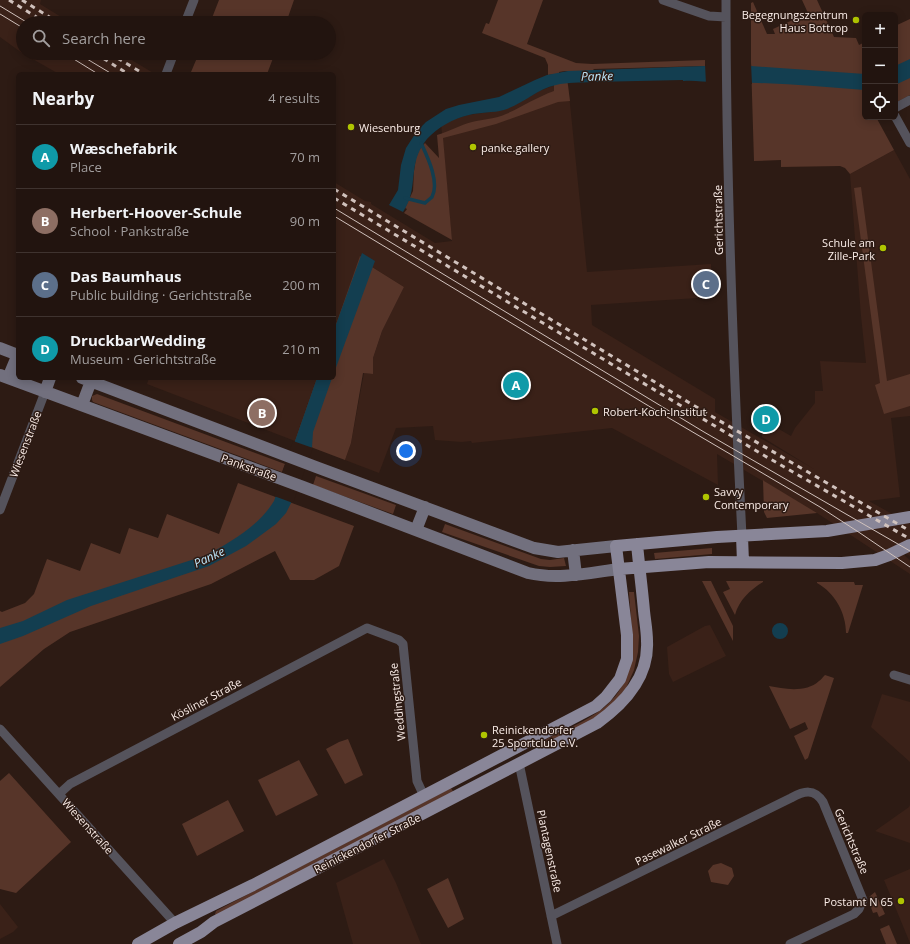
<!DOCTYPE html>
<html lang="en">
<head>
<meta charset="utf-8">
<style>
  body { margin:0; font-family:"Open Sans",sans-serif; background:#2a1d18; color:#f1f3f6 }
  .controls { position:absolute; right:12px; top:12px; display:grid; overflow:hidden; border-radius:6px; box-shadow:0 2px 10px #0003 }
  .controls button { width:36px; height:36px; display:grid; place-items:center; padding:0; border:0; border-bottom:1px solid #3f332f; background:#22140f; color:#f1f3f6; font:20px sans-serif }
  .you { position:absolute; left:406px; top:451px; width:14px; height:14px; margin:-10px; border:3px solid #fff; border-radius:50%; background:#1a73e8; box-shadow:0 0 0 6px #1a73e833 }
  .badge { display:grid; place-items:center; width:26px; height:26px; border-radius:50%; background:#b0c501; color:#fff; font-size:13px; font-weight:700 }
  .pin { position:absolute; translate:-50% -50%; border:2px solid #fff; box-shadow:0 1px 4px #0006 }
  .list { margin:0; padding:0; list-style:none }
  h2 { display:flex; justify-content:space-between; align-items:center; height:52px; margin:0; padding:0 16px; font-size:17px }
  h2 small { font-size:13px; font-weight:400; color:#a29e9e }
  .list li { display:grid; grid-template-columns:26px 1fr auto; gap:12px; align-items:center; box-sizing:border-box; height:64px; padding:0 16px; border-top:1px solid #3f332f }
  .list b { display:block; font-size:15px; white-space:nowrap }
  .list p { margin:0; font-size:13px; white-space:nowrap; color:#a29e9e }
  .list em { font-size:13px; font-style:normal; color:#a29e9e }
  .icon { flex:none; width:22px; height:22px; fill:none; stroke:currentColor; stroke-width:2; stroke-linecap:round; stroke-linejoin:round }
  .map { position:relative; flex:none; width:910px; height:944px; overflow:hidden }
  .search { position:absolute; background:#22140f; box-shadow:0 2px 10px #0003; left:16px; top:16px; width:320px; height:44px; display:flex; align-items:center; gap:10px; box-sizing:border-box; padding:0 14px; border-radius:22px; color:#a29e9e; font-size:15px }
  .panel { position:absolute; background:#22140f; box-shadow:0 2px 10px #0003; left:16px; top:72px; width:320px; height:308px; border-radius:6px }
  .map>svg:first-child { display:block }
  .built { fill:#3a2118 }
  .green { fill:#573529 }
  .water { fill:#133e50 }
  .pier { fill:#2d1b14 }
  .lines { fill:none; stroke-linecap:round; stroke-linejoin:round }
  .stream { stroke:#133e50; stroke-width:3.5 }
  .minor { stroke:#55535c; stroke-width:9 }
  .secondary { stroke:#72707e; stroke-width:12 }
  .primary { stroke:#898698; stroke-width:12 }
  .tram { stroke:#d1c2bd; stroke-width:1 }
  .rail { stroke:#d1c2bd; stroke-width:3; stroke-dasharray:5 5; stroke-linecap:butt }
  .poi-dot { fill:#b0c501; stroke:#2d1b14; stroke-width:1.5 }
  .labels { text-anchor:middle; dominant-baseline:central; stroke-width:3; stroke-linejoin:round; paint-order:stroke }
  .poi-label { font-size:11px; fill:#fbede8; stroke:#2d1b14; text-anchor:start }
  .street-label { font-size:11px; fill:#fbede8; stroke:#2d1b14 }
  .water-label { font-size:12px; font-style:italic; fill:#bae4f8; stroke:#2d1b14 }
</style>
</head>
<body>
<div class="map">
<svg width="910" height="944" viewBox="0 0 910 944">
  <rect width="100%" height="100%" fill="#2d1b14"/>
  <!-- built -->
  <path class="built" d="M 0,0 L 41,0 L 40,4 L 71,23 L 23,23 L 23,53 L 120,53 L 155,74 L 59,74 L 22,53 L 0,37 Z
    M 568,84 L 587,272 L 711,264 L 712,297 L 591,305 L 592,325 L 715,399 L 715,412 L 814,469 L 762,437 L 761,425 L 770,424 L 791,436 L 795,428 L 815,403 L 815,391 L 823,391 L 820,361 L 866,363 L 861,316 L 850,174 L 894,150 L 910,179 L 910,416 L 891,418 L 900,497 L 869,501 L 910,524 L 910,556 L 905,553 L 904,555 L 910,560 L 910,574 L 817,513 L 717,454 L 718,485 L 612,428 L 472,443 L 471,441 L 462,442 L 435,440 L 433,426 L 396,428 L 379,473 L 345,460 L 351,443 L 364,373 L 373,374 L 373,358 L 382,331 L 404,287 L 372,267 L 360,257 L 334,330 L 334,182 L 365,201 L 371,202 L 371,204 L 435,243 L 452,241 L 441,123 L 468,115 L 503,110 L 533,95 L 539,91 L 555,85 Z
    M 149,378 L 317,378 L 295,441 L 147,384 Z
    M 710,625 L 726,656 L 673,682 L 669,674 L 667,647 L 705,626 Z
    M 882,694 L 910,702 L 910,762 L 871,727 Z
    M 910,805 L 910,843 L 875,831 L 909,807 Z
    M 384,859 L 396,883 L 421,944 L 353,944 L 336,883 Z
    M 910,869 L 910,943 L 884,880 Z
    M 0,904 L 18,927 L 13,932 L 0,939 Z"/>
  <!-- green -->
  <path class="green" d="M 219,0 L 294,0 L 286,23 L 210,23 Z
    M 498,0 L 543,0 L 527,44 L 576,63 L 592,64 L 705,60 L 705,66 L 593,69 L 595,71 L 565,71 L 559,72 L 559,79 L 567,78 L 570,101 L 558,102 L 496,124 L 443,138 L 452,240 L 404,213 L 407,209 L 405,208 L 413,191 L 414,171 L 416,158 L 419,150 L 425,143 L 439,158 L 437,135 C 450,131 460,125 472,122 C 484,119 495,119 506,114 C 522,107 537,97 554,91 L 554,74 L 548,75 L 548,65 L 545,58 L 482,33 L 486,23 L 489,24 Z
    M 802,0 L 817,0 L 834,37 L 856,38 L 859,45 L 865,42 L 865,117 L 876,117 L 894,150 L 850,174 L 845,168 L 840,166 L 781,167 L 781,160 L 754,161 L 751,62 L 751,3 L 753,2 L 767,34 L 775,34 L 773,29 L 808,13 Z
    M 910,19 L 910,95 L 895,103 L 895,26 Z
    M 199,53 L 275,53 L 267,74 L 194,74 L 191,72 Z
    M 861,187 L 887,381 L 910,374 L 910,406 L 884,414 L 875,385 L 880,383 L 854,188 Z
    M 360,256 L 372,267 L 404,287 L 382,331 L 373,358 L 373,374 L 363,373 L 351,443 L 345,460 L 295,441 L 317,378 L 334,378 L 334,330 Z
    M 97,394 L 285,464 L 282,472 L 93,402 L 92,400 L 92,396 Z
    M 316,476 L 396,505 L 393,514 L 313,485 Z
    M 763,480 L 764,481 L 817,513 L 767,518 L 764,512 Z
    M 238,483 L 354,526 L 339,566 L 314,580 L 290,580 L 275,551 L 211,584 L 70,632 L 44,649 L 0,687 L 0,611 L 2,612 L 25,603 L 34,594 L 47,559 L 80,571 L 91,543 L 120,554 L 129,528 L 158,538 L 167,514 L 219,534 Z
    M 445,524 L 541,559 L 550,560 L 564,558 L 566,566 L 550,567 L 539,566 L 442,532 Z
    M 712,548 L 712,554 L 655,559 L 654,553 Z
    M 702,581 L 711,581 L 733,626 L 733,641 Z
    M 726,581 L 763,581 L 763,582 C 750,590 739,600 735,615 L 723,592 L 730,589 Z
    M 817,582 L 854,582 L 855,585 L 863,585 L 848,633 L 846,633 C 846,613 835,593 817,583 Z
    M 629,592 L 634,592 L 639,636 L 638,652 L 634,670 L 626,688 L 607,712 L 543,747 L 541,742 C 567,728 602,717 619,691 C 623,684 625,678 627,671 C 630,663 632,655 633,646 Z
    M 825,675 L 834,678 L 808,758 L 805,760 L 794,736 L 808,729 L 805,722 L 790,729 L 769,686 C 784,689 806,693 819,681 C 821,680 822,678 825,675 Z
    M 348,739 L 363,775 L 345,784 L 326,749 L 339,742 Z
    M 299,760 L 318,795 L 276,816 L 258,780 Z
    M 9,773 L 71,842 L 16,893 L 0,889 L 0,781 Z
    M 451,788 L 454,793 L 216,915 L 215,914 L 216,911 Z
    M 228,800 L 244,831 L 197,856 L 182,824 Z
    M 721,863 L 732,868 L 734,876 L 728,885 L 711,882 L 708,871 L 713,865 Z
    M 448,878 L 464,919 L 448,928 L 427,889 Z
    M 875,892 L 885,914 L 879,917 L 877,912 L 873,913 L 869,902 L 869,897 Z
    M 889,925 L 897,944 L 886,944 L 880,929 Z"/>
  <!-- water -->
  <path class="water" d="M 910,59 L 910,78 L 895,85 L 895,66 Z
    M 705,66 L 751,66 L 865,74 L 865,90 C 815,86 765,82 714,82 C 704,82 694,80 683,81 L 683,80 C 653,81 623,81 592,82 C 581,83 567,82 556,85 C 537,89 523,104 504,110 C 493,113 480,112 469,115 C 454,118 437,128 427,139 C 406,165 420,187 403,212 L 389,205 L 398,190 L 401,165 L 406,148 L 417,131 L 426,122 L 446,109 L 459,105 L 499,97 L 535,80 L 547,75 L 568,71 Z
    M 362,253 L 375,261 L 334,373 L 334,330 Z
    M 317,378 L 332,378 L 313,432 L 312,447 L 291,503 L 286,513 L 276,524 L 246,546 L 209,566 L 91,606 L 23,636 L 0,644 L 0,628 L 23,621 L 67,600 L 204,556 C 230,543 259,526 274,501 Z
    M772 631a8 8 0 1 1 16 0a8 8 0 1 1-16 0Z"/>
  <!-- pier -->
  <path class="pier" d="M 705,64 L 751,64 L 752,84 L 706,84 Z
    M 293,441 L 313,448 L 293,503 L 274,496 Z"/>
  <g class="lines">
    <!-- stream -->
    <path class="stream" d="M 405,198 L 425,203 C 427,201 430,199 432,197 C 440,182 427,156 421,143"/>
    <!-- minor -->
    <path class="minor" d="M 663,0 L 709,16 L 726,17
      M 726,0 C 726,179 733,357 742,536
      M 185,23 L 194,0
      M 166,74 L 174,53
      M 895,108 L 910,100
      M 895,116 L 910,143
      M 0,510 L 45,392
      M 894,675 L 910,680
      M 0,729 L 175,923
      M 519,763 L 557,944
      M 59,794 L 70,784 L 367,628 L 399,640 L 403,644 L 417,781 L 424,796
      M 551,916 L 791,798 C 804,791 814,788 823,802 L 863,900 L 859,909 L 854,914 L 790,944"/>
    <!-- secondary -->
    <path class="secondary" d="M 0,348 L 18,355
      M 0,375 L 303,487 L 528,573 C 558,580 588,573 619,569
      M 8,378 L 18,354
      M 82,378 L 316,467 L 534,548 L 558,552 L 616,546
      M 45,392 L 50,378
      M 82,405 L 91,381
      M 416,530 L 425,507
      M 573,550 L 576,575"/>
    <!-- primary -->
    <path class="primary" d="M 742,536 L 743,562
      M 619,569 L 709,562 L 842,563 L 875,560 L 889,555 L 910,545
      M 138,944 L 175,923 L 253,885 L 596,706 L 606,697 L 620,679 L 627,659 L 627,635 L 616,546 L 717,537 L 827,531 L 910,517
      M 179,944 L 201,932 L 214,922 L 597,723 C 625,703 649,677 647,641 C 647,631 645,621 644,611 C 642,588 639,566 637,544"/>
    <!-- tram -->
    <path class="tram" d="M 0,6 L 28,23
      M 0,14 L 23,28
      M 64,53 L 98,74
      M 77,53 L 112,74
      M 334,208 L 704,432 L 910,551
      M 334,216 L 657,411 L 820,507 L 860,533 L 910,567"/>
    <!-- rail -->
    <path class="rail" d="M 9,0 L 46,23
      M 22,0 L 59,23
      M 95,53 L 128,74
      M 109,53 L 144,74
      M 334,189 L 713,417 L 910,531
      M 334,198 L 765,456 L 910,539"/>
  </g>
  <!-- markers -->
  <g class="poi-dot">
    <circle cx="856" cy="20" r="4"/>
    <circle cx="351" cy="127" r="4"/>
    <circle cx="473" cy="147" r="4"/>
    <circle cx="883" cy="248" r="4"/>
    <circle cx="595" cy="411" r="4"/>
    <circle cx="706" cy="497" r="4"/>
    <circle cx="484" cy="735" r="4"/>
    <circle cx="901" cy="901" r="4"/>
  </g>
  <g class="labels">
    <!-- poi labels -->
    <g class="poi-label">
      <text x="848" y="14" text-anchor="end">Begegnungszentrum<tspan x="848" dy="13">Haus Bottrop</tspan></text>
      <text x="359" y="127">Wiesenburg</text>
      <text x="481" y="147">panke.gallery</text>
      <text x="875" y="242" text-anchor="end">Schule am<tspan x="875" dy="13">Zille-Park</tspan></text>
      <text x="603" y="411">Robert-Koch-Institut</text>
      <text x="714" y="491">Savvy<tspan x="714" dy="13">Contemporary</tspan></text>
      <text x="492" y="729">Reinickendorfer<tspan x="492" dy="13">25 Sportclub e.V.</tspan></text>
      <text x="893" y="901" text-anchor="end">Postamt N 65</text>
    </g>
    <!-- street labels -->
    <g class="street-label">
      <text transform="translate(718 220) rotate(-91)">Gerichtstraße</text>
      <text transform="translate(25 444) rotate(-69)">Wiesenstraße</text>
      <text transform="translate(249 467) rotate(20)">Pankstraße</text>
      <text transform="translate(206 699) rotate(-28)">Kösliner Straße</text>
      <text transform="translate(397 702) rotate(-96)">Weddingstraße</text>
      <text transform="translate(88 826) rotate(48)">Wiesenstraße</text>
      <text transform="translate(678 841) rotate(-26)">Pasewalker Straße</text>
      <text transform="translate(852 841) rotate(67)">Gerichtstraße</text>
      <text transform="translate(367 843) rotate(-27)">Reinickendorfer Straße</text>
      <text transform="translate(550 851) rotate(78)">Plantagenstraße</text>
    </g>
    <!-- water labels -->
    <g class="water-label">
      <text transform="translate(597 76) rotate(-1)">Panke</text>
      <text transform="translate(209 557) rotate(-25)">Panke</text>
    </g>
  </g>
</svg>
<div class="controls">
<button>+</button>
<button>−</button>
<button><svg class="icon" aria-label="locate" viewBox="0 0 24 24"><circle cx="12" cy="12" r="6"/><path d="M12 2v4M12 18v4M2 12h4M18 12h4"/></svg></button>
</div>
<div class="you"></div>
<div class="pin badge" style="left:516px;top:385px;background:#0f9aa8">A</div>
<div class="pin badge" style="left:262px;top:413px;background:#8d6e63">B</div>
<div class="pin badge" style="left:706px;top:284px;background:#5c6f8a">C</div>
<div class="pin badge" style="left:766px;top:419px;background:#0f9aa8">D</div>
<div class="search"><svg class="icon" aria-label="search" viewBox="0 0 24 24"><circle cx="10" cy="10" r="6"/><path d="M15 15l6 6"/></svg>Search here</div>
<section class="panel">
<h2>Nearby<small>4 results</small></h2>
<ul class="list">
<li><span class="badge" style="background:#0f9aa8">A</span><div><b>Wæschefabrik</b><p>Place</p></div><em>70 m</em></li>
<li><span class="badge" style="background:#8d6e63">B</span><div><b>Herbert-Hoover-Schule</b><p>School · Pankstraße</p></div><em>90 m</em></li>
<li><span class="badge" style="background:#5c6f8a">C</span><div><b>Das Baumhaus</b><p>Public building · Gerichtstraße</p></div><em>200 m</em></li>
<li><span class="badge" style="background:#0f9aa8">D</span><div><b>DruckbarWedding</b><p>Museum · Gerichtstraße</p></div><em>210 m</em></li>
</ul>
</section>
</div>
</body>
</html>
